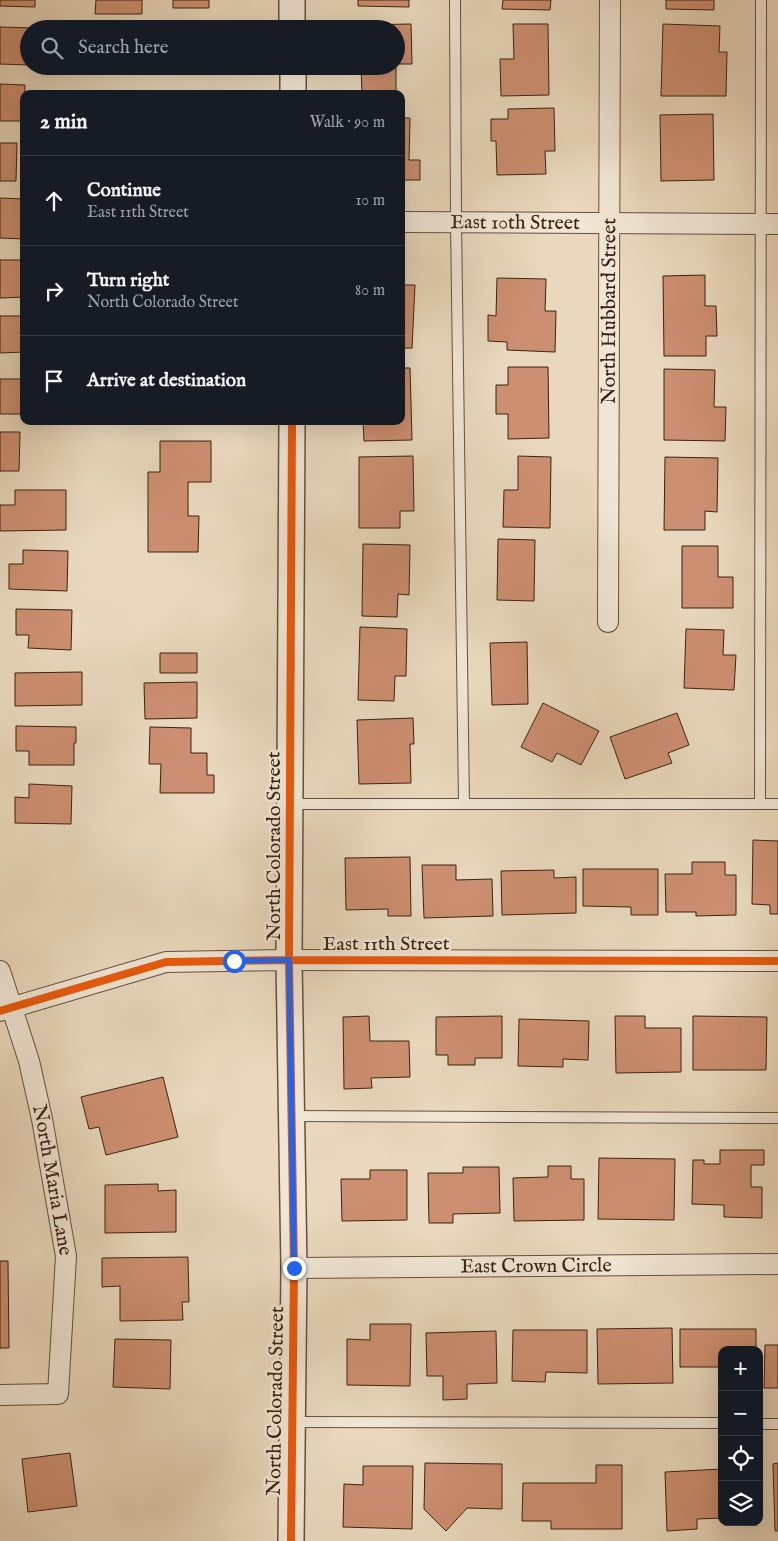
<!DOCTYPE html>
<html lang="en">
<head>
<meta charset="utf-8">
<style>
  body { margin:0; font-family:"IM FELL English",serif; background:#20242c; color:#f1f3f6 }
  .controls { position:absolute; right:15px; bottom:15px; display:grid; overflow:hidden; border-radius:10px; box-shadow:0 5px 20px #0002 }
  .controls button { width:45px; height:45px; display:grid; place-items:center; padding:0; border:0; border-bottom:1px solid #363941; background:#171b24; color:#f1f3f6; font:25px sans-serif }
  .stop { position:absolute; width:15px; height:15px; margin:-11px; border:4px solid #2563eb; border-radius:50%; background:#fff }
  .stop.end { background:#2563eb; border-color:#fff; box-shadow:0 1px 5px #0008 }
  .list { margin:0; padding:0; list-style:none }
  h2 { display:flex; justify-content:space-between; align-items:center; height:65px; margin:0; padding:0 20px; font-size:21px }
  h2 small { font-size:16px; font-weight:400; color:#9ea1a6 }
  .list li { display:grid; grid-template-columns:32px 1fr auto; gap:15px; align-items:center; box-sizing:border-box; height:90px; padding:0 20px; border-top:1px solid #363941 }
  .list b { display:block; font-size:19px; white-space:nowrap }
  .list p { margin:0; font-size:16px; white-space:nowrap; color:#9ea1a6 }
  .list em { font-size:16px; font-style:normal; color:#9ea1a6 }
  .icon { flex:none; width:28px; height:28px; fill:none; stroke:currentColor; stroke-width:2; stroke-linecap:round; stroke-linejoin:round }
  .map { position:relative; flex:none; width:778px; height:1541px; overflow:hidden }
  .search { position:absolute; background:#171b24; box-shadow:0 5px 20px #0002; left:20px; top:20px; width:385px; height:55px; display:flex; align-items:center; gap:12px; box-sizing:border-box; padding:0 18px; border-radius:28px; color:#9ea1a6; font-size:19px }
  .panel { position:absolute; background:#171b24; box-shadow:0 5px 20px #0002; left:20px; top:90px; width:385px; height:335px; border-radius:10px }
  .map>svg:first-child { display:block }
  .building { fill:#cd8f71; stroke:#39230e }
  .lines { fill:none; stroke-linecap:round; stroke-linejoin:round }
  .service-casing { stroke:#65503a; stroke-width:12 }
  .minor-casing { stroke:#65503a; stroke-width:22 }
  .tertiary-casing { stroke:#65503a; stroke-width:28 }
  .service { stroke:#f1e6d4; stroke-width:10 }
  .minor { stroke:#f1e6d4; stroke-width:20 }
  .tertiary { stroke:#f1e6d4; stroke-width:25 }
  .cycleway-casing { stroke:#f1e6d4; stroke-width:11 }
  .cycleway { stroke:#e8590c; stroke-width:8 }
  .route { stroke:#2563eb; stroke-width:6 }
  .labels { text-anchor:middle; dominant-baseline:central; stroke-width:5; stroke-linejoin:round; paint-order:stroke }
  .street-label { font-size:20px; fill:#39230e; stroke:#f1e6d4 }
</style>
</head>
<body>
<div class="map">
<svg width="778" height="1541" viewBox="0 0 778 1541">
  <rect width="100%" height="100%" fill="#e9d8bd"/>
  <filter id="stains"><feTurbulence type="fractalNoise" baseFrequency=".004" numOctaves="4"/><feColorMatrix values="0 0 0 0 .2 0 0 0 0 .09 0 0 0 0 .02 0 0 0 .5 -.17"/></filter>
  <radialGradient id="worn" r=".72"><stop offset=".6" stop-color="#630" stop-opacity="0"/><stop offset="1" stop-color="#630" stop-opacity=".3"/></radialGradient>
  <!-- building -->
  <path class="building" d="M 0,0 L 35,0 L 35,7 L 0,6 Z
    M 96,0 L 142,0 L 142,14 L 95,14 Z
    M 173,0 L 209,0 L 209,8 L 173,8 Z
    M 358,0 L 409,0 L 409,7 L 358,6 Z
    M 503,0 L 551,0 L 550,10 L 502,9 Z
    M 666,0 L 714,0 L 714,10 L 666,9 Z
    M 411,24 L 412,64 L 396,64 L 396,29 L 361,29 L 361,25 Z
    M 513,24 L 548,24 L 549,95 L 501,96 L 500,59 L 514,59 Z
    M 663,24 L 720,26 L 719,52 L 727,52 L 726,96 L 661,96 Z
    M 0,27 L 32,28 L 29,29 L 29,65 L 0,64 Z
    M 361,66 L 396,66 L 396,94 L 362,94 Z
    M 0,84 L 25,85 L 24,121 L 0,121 Z
    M 554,108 L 555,151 L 545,151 L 546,174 L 497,175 L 496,141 L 491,141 L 491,119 L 508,119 L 508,109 Z
    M 713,114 L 714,180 L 661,181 L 660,115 Z
    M 401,118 L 410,118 L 409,160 L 420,160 L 420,180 L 401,180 Z
    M 0,143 L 17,143 L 16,181 L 0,181 Z
    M 0,198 L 24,199 L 24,239 L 0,238 Z
    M 0,260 L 24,260 L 24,297 L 0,298 Z
    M 705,275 L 705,306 L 716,306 L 717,336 L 706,336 L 706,356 L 664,356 L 663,276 Z
    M 497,278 L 546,279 L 545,311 L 556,311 L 555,352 L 507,350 L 507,342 L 488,341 L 488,315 L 496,316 Z
    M 401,285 L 415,285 L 412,348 L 401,348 Z
    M 0,316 L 24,316 L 24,352 L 0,353 Z
    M 508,367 L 548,367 L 549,438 L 508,439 L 508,414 L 496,414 L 496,385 L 508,385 Z
    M 401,368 L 410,368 L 412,440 L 364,441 L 363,421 L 401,421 Z
    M 664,369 L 715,370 L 714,407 L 726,407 L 725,441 L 664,440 Z
    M 0,379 L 24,379 L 24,414 L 0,414 Z
    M 0,432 L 20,432 L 19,471 L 0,471 Z
    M 160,441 L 211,441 L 211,482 L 188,482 L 188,516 L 199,516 L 198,552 L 148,552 L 148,472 L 160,472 Z
    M 413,456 L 414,511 L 400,511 L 400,528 L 359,528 L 359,457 Z
    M 518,456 L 551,457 L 550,528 L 503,527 L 504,490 L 518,490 Z
    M 665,457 L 718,458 L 717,512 L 705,511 L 705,530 L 664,530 Z
    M 15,490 L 66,490 L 66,530 L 0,531 L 0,505 L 15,505 Z
    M 498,539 L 535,540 L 534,601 L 497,600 Z
    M 363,544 L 410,545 L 409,595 L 398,594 L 397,617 L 362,616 Z
    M 682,546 L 718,546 L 718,577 L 733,577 L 733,608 L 682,608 Z
    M 23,550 L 68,551 L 67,591 L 9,589 L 9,564 L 23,564 Z
    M 16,609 L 72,610 L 71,650 L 28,648 L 29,635 L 16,635 Z
    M 360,627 L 407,629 L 406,676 L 395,676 L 394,701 L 358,700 Z
    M 686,629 L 724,630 L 723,655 L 736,655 L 734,690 L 684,688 Z
    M 527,642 L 528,704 L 492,705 L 490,643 Z
    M 160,653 L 197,653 L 197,673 L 160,673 Z
    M 82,672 L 82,705 L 15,706 L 15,673 Z
    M 197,682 L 197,718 L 145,719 L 144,683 Z
    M 543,703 L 599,731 L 581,765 L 557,753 L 552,762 L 521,747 Z
    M 677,713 L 689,745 L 668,753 L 672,763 L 625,779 L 610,737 Z
    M 413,718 L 414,744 L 410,744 L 411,783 L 359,784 L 357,720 Z
    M 16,726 L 76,727 L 76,743 L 74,743 L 74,765 L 29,765 L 29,751 L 16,751 Z
    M 150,727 L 191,728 L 191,753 L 207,753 L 207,775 L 214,775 L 214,793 L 160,793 L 161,764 L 149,764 Z
    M 29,784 L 72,786 L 71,824 L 15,823 L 15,797 L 29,798 Z
    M 753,840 L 778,841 L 778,914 L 770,914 L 770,905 L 752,904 Z
    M 410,857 L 411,916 L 388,916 L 388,909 L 346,910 L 345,858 Z
    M 692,862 L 725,862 L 725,875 L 736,875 L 736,915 L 696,916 L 696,912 L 666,912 L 665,874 L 692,874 Z
    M 422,865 L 456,865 L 456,880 L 492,879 L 493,916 L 424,918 Z
    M 583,869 L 658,869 L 658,915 L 631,915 L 631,907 L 583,906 Z
    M 554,870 L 554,878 L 576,877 L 576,913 L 502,915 L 501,871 Z
    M 369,1016 L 370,1041 L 409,1041 L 410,1077 L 371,1078 L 372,1088 L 344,1089 L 343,1017 Z
    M 502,1016 L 502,1058 L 475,1058 L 475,1065 L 448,1065 L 448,1055 L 436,1055 L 436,1017 Z
    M 615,1016 L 645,1016 L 645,1028 L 681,1028 L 681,1072 L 616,1073 Z
    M 693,1016 L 767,1017 L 766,1070 L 693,1070 Z
    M 519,1019 L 589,1021 L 588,1060 L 563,1059 L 563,1067 L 518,1066 Z
    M 163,1077 L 178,1137 L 106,1155 L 99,1127 L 89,1129 L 81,1097 Z
    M 720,1150 L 764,1150 L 764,1165 L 751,1165 L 751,1187 L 762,1187 L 762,1218 L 724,1217 L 724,1205 L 692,1204 L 693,1160 L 704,1160 L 704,1164 L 720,1164 Z
    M 599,1158 L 675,1159 L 674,1220 L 598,1219 Z
    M 548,1166 L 571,1166 L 571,1179 L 584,1179 L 584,1220 L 514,1221 L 513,1178 L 548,1177 Z
    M 463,1167 L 499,1167 L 500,1213 L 453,1214 L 453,1223 L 429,1223 L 428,1173 L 463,1173 Z
    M 370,1170 L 407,1170 L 407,1220 L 342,1221 L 341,1179 L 370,1179 Z
    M 158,1184 L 158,1191 L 176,1190 L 176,1232 L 105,1233 L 105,1185 Z
    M 188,1257 L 189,1302 L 182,1302 L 183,1320 L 120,1321 L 120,1286 L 102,1287 L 102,1258 Z
    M 0,1261 L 8,1261 L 9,1348 L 0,1348 Z
    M 370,1324 L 411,1324 L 410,1386 L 347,1385 L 347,1339 L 370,1340 Z
    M 672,1328 L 673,1383 L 598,1384 L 597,1329 Z
    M 680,1329 L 756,1329 L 756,1350 L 722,1350 L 722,1373 L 721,1367 L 680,1367 Z
    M 513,1330 L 587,1330 L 587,1373 L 546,1372 L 545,1382 L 512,1381 Z
    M 496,1331 L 497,1383 L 467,1384 L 467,1399 L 443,1400 L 443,1376 L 427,1376 L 426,1333 Z
    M 115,1339 L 171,1340 L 170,1389 L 113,1387 Z
    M 765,1345 L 778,1345 L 778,1388 L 764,1388 Z
    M 70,1453 L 77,1506 L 28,1512 L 22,1459 Z
    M 425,1463 L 502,1464 L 502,1509 L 467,1508 L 446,1531 L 424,1509 Z
    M 778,1463 L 778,1531 L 775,1531 L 773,1464 Z
    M 596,1465 L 622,1465 L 622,1529 L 551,1529 L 551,1521 L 522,1521 L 523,1483 L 596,1483 Z
    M 363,1466 L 413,1466 L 412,1529 L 343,1527 L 344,1484 L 363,1485 Z
    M 722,1469 L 722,1518 L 697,1519 L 697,1529 L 667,1531 L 665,1472 Z"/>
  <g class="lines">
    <!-- service casing -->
    <g class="service-casing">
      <path id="service" d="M 455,0 L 456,222 L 464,804
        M 290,804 L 778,804
        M 760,804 L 761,0
        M 292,1116 L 778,1118
        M 293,1422 L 722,1423
        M 759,1424 L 778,1424"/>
    </g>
    <!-- minor casing -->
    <g class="minor-casing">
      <g id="minor">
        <path id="s1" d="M 401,222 L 778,224"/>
        <path id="s2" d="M 608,622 L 610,0"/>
        <path id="s3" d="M 0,971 L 29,1061 L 42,1119 L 66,1256 L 58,1394 L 0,1395"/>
        <path d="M 0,1011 L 166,962 L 289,960 L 778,961"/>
        <path id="s4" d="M 294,1268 L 778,1264"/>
      </g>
    </g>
    <!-- tertiary casing -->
    <g class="tertiary-casing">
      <path id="tertiary" d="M 292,0 L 292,29
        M 293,66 L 293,94
        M 291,1541 L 294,1268 L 289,960 L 292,421"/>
    </g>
    <!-- service -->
    <use href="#service" class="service"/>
    <!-- minor -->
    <use href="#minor" class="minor"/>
    <!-- tertiary -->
    <use href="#tertiary" class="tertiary"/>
    <!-- cycleway casing -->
    <g class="cycleway-casing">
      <path id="cycleway" d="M 0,1011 L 166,962 L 289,960 L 778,961
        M 291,1541 L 294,1268 L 289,960 L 292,421"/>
    </g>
    <!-- cycleway -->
    <use href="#cycleway" class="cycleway"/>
  </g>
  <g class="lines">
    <!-- route -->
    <path class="route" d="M 234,961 L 289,960 L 294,1268"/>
  </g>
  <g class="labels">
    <!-- street labels -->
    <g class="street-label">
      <text stroke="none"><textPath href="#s1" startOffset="114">East 10th Street</textPath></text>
      <text stroke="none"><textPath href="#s2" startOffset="311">North Hubbard Street</textPath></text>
      <text transform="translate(274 846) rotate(-90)">North Colorado Street</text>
      <text x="386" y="944">East 11th Street</text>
      <text stroke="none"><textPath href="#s3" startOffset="216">North Maria Lane</textPath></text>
      <text stroke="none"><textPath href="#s4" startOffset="242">East Crown Circle</textPath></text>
      <text transform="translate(276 1401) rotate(-89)">North Colorado Street</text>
    </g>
  </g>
  <rect width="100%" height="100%" filter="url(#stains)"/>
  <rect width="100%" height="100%" fill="url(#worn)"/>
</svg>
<div class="controls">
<button>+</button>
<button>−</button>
<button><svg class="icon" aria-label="locate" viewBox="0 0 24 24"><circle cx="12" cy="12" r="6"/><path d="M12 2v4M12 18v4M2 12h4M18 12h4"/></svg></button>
<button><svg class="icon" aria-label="layers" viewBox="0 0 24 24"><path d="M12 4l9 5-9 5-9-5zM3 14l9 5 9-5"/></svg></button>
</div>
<div class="stop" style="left:234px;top:961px"></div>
<div class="stop end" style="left:294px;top:1268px"></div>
<div class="search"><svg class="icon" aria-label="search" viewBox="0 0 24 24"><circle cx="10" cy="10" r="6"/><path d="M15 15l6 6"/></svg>Search here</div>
<section class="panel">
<h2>2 min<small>Walk · 90 m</small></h2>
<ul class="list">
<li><svg class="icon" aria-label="ahead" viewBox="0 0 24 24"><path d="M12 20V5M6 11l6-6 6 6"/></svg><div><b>Continue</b><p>East 11th Street</p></div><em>10 m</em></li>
<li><svg class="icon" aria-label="right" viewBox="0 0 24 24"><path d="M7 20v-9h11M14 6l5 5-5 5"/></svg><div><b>Turn right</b><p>North Colorado Street</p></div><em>80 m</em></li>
<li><svg class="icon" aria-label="arrive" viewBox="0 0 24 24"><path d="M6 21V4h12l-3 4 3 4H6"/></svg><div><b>Arrive at destination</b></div></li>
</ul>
</section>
</div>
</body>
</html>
